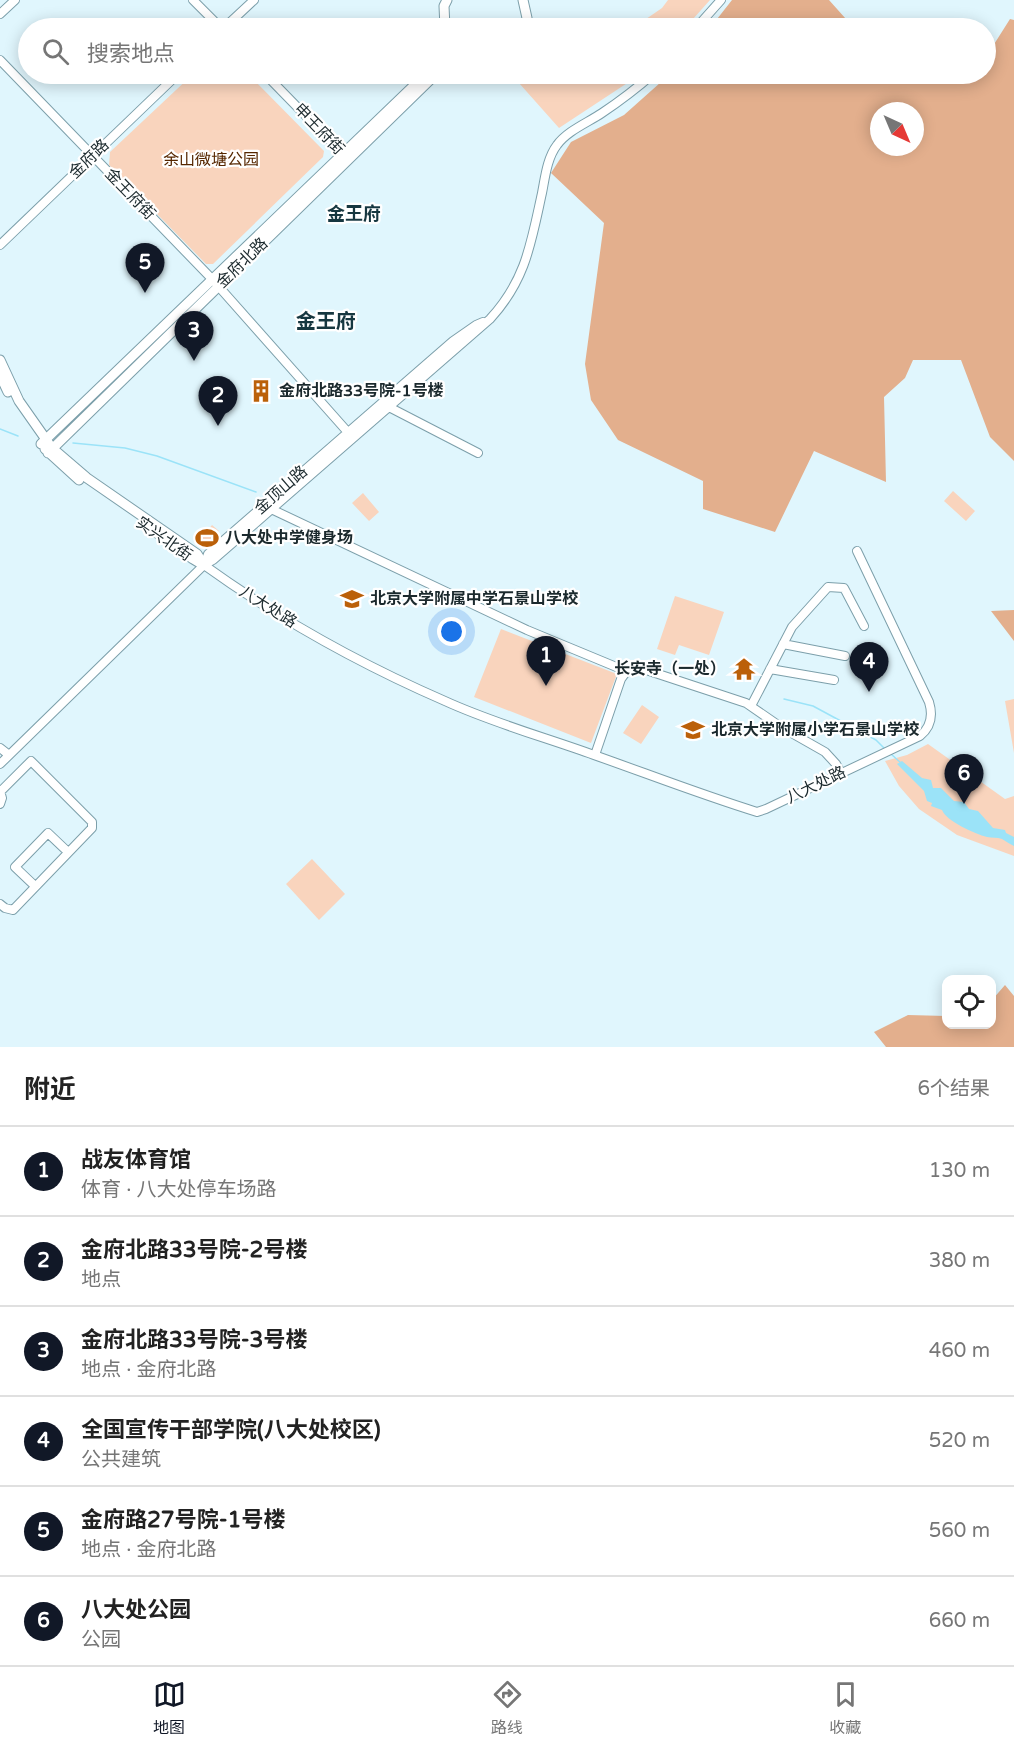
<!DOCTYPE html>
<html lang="zh">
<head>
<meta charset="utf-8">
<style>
  body { margin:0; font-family:"Varela Round","Noto Sans SC",sans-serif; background:#f2f2f2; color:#222 }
  .controls { position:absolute; right:18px; bottom:18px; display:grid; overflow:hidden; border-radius:12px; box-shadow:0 3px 15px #0003 }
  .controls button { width:54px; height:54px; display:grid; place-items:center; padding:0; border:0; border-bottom:2px solid #e0e0e0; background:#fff; color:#222; font:30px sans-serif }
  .compass { position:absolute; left:870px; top:102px; width:54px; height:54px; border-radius:50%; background:#fff; box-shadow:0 3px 15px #0003; rotate:136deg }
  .you { position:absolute; left:452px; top:632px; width:21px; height:21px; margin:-15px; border:4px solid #fff; border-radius:50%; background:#1a73e8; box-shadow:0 0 0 9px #1a73e833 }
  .badge { display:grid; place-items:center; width:39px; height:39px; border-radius:50%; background:#111827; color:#fff; font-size:20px; font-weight:700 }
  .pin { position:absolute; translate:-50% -50px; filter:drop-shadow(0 2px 3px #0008) }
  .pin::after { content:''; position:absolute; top:32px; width:21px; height:18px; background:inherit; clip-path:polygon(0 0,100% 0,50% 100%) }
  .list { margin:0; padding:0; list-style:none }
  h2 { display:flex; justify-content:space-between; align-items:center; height:78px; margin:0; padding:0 24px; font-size:26px }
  h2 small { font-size:20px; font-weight:400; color:#767676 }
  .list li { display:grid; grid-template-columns:39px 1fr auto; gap:18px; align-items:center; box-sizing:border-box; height:90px; padding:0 24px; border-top:2px solid #e0e0e0 }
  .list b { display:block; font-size:22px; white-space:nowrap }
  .list p { margin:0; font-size:20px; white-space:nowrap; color:#767676 }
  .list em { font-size:20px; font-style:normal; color:#767676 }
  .icon { flex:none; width:33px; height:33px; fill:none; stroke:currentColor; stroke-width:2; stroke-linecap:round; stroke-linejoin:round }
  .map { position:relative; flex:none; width:1014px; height:1047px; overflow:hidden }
  .search { position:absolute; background:#fff; box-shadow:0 3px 15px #0003; left:18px; right:18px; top:18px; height:66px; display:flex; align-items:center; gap:15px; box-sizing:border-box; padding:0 21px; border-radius:33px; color:#767676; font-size:22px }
  .sheet { height:618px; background:#fff }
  nav { display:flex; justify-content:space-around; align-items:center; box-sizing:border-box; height:84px; border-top:2px solid #e0e0e0; background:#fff; font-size:16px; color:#767676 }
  nav a { display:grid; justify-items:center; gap:3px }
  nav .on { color:#111827 }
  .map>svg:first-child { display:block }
  .green { fill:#f9d4bd }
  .forest { fill:#e3af8d; fill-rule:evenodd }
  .water { fill:#9be3f8 }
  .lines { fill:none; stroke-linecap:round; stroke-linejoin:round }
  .stream { stroke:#9be3f8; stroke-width:1.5 }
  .minor-casing { stroke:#7c9faa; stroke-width:10 }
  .major-casing { stroke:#7c9faa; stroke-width:11 }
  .minor { stroke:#fff; stroke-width:8 }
  .major { stroke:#fff; stroke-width:9 }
  .labels { text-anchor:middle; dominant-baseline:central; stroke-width:4.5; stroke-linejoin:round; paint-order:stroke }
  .street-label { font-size:16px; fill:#1b292d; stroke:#fff }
  .park-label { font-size:16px; fill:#562700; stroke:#fff }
  .poi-label { font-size:16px; font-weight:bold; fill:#1b292d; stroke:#fff; text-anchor:start }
  .neighbourhood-label { font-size:18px; font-weight:bold; fill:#163740; stroke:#fff }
  .quarter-label { font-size:20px; font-weight:bold; fill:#163740; stroke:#fff }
</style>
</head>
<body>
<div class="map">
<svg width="1014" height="1047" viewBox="0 0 1014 1047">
  <rect width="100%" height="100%" fill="#e0f6fd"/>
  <!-- green -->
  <path class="green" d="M 668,0 L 710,0 L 685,28 L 633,28 L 662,8 Z
    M 193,74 L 248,74 L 324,151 L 323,157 L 213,264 L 206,264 L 109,165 L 110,152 Z
    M 511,74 L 568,74 L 571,76 L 574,74 L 641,74 L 559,128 Z
    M 953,491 L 975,511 L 966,521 L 944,501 Z
    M 363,493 L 379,512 L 369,521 L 352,503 Z
    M 212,525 L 219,531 L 201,548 L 196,545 Z
    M 675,596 L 724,612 L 709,655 L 679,645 L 675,655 L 657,649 Z
    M 501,629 L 617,674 L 591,743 L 474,697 Z
    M 1014,699 L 1014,753 L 1005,701 Z
    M 642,705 L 659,717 L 641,744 L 623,733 Z
    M 928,744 L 1005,799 L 1014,796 L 1014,856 L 957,835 L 919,809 L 899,786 L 885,761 L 907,755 Z
    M 312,859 L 345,894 L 319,920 L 286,884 Z"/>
  <!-- forest -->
  <path class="forest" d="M 732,0 L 829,0 L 854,28 L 710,28 Z
    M 1010,19 L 1014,20 L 1014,461 L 990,437 L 961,360 L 913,360 L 905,378 L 884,397 L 886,482 L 814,451 L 775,532 L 703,509 L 703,481 L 618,440 L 591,400 L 585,364 L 604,223 L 551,173 L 571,142 L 624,115 L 670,74 L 986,74 L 986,57 ZM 879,111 L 915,111 L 915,147 L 879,147 Z
    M 1014,610 L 1014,641 L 991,611 Z
    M 1005,985 L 1014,996 L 1014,1047 L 886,1047 L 874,1032 L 908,1015 L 946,1016 L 946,1024 L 992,1024 L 992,1000 Z"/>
  <!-- water -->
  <path class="water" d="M 902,761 L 922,778 L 931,780 L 933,788 L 941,788 L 954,801 L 964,802 L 969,809 L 978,811 L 993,828 L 1005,830 L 1006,833 L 1014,837 L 1014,846 C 1009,844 1006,841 1002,839 C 997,837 992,838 987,837 C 975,834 946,821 942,810 L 931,806 L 932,803 L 927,801 L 924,791 L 897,764 Z"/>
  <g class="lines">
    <!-- stream -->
    <path class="stream" d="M 0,429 L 18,436
      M 73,443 L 125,448 L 157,456 L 256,492
      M 784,699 L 813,706 L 876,740 L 885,749
      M 891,754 L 901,763"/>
    <!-- minor casing -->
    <g class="minor-casing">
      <path id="minor" d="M 193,0 L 221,28
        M 0,14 L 15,0
        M 224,28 L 254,0
        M 696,28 L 721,0
        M 0,60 L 212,279 L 353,438
        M 265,74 L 345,156
        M 0,245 L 178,74
        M 385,405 L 478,453
        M 265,505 L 271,509 L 527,630 L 626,671
        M 204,565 C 279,619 360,664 445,701 C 493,723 544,737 594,755 C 648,774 702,795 757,812 L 766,809 L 920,736 C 931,727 933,715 929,702 L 857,551
        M 204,565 L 208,554 L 453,341 L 476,325 L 483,322
        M 783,644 L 845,656
        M 770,669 L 834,680
        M 751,706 L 792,627 L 828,587 L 844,588 L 864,626
        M 0,748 L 9,755
        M 595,755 L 621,679 C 627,670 630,668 640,668 L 746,703 L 781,727 L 825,752 L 836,764 L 841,773
        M 0,764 L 204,565 L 213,560 L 490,319 C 526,280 531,243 542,193 C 545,178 547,158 557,145 C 567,131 587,123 602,113 C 620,101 637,88 653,74
        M 0,792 L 31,761 L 92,822 L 92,828 L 13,910 L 5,908 L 0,904
        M 0,804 L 2,798 L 0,791
        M 35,886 L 15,867 L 48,833 L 68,852"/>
    </g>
    <!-- major casing -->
    <g class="major-casing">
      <path id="major" d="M 523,0 L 527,18 L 523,28
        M 445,28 L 444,6 L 447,0
        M 0,360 L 19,401 L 52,448 L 87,478 L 197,554 L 204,565
        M 0,375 L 8,392
        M 41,444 L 426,74
        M 45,449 L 79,480
        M 48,453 L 436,74
        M 150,528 L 193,559 L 203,565"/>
    </g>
    <!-- minor -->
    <use href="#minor" class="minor"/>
    <!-- major -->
    <use href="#major" class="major"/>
  </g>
  <!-- icons -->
  <defs>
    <g id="building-bare" transform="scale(1.8)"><path d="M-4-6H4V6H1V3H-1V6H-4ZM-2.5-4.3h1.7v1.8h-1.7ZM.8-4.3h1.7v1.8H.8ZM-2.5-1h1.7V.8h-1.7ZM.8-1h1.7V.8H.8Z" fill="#bb6009" stroke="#fff" stroke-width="2.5" paint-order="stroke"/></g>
    <g id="stadium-bare" transform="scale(1.8)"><path d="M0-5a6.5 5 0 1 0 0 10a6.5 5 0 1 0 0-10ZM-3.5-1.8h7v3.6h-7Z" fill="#bb6009" stroke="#fff" stroke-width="2.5" paint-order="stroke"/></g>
    <g id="school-bare" transform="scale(1.8)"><path d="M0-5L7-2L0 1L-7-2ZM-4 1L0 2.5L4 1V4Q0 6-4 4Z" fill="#bb6009" stroke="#fff" stroke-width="2.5" paint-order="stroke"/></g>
    <g id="temple-bare" transform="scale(1.8)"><path d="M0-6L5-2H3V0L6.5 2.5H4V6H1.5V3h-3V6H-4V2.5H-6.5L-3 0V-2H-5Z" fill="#bb6009" stroke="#fff" stroke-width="2.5" paint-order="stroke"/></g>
  </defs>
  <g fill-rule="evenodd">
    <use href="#building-bare" x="261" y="391"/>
    <use href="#stadium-bare" x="207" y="538"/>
    <use href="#school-bare" x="352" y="599"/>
    <use href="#temple-bare" x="744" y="669"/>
    <use href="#school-bare" x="693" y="730"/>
  </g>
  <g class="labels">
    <!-- street labels -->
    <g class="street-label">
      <text transform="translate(319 129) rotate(46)">申王府街</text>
      <text transform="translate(89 159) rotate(-44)">金府路</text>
      <text transform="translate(130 194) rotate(46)">金王府街</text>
      <text transform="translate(242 263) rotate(-44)">金府北路</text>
      <text transform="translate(281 490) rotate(-41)">金顶山路</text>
      <text transform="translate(164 539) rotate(35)">实兴北街</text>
      <text transform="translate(268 607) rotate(32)">八大处路</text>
      <text transform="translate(816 785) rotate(-26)">八大处路</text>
    </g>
    <!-- park labels -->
    <g class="park-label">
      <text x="211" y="160">余山微塘公园</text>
    </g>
    <!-- poi labels -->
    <g class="poi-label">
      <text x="279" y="391">金府北路33号院-1号楼</text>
      <text x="225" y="538">八大处中学健身场</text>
      <text x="370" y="599">北京大学附属中学石景山学校</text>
      <text x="726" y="669" text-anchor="end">长安寺（一处）</text>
      <text x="711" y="730">北京大学附属小学石景山学校</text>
    </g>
    <!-- neighbourhood labels -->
    <g class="neighbourhood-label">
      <text x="354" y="214">金王府</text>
    </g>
    <!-- quarter labels -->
    <g class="quarter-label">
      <text x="326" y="322">金王府</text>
    </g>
  </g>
</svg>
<div class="controls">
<button><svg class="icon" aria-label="locate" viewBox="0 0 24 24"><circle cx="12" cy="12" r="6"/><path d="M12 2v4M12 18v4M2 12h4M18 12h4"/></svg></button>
</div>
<svg class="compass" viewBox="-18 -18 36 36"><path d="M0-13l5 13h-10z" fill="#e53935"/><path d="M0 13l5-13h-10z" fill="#767676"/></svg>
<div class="you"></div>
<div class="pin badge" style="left:546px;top:686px">1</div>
<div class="pin badge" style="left:218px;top:426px">2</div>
<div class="pin badge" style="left:194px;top:361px">3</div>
<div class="pin badge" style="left:869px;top:692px">4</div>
<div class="pin badge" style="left:145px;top:293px">5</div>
<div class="pin badge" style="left:964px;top:804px">6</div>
<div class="search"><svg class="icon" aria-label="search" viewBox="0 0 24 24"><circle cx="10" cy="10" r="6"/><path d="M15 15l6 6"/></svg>搜索地点</div>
</div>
<section class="sheet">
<h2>附近<small>6个结果</small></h2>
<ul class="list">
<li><span class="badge">1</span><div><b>战友体育馆</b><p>体育 · 八大处停车场路</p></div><em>130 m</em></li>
<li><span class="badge">2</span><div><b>金府北路33号院-2号楼</b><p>地点</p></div><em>380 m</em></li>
<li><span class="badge">3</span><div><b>金府北路33号院-3号楼</b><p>地点 · 金府北路</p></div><em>460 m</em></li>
<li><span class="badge">4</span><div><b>全国宣传干部学院(八大处校区)</b><p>公共建筑</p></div><em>520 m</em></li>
<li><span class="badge">5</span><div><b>金府路27号院-1号楼</b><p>地点 · 金府北路</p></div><em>560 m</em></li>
<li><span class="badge">6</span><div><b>八大处公园</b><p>公园</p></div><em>660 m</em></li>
</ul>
</section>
<nav>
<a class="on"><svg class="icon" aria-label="map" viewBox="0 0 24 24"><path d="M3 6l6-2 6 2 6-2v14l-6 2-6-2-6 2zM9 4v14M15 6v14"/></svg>地图</a>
<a><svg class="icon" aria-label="directions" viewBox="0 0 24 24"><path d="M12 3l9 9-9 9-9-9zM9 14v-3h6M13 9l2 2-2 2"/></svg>路线</a>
<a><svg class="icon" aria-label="saved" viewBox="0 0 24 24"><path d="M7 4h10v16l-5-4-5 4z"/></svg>收藏</a>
</nav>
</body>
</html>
